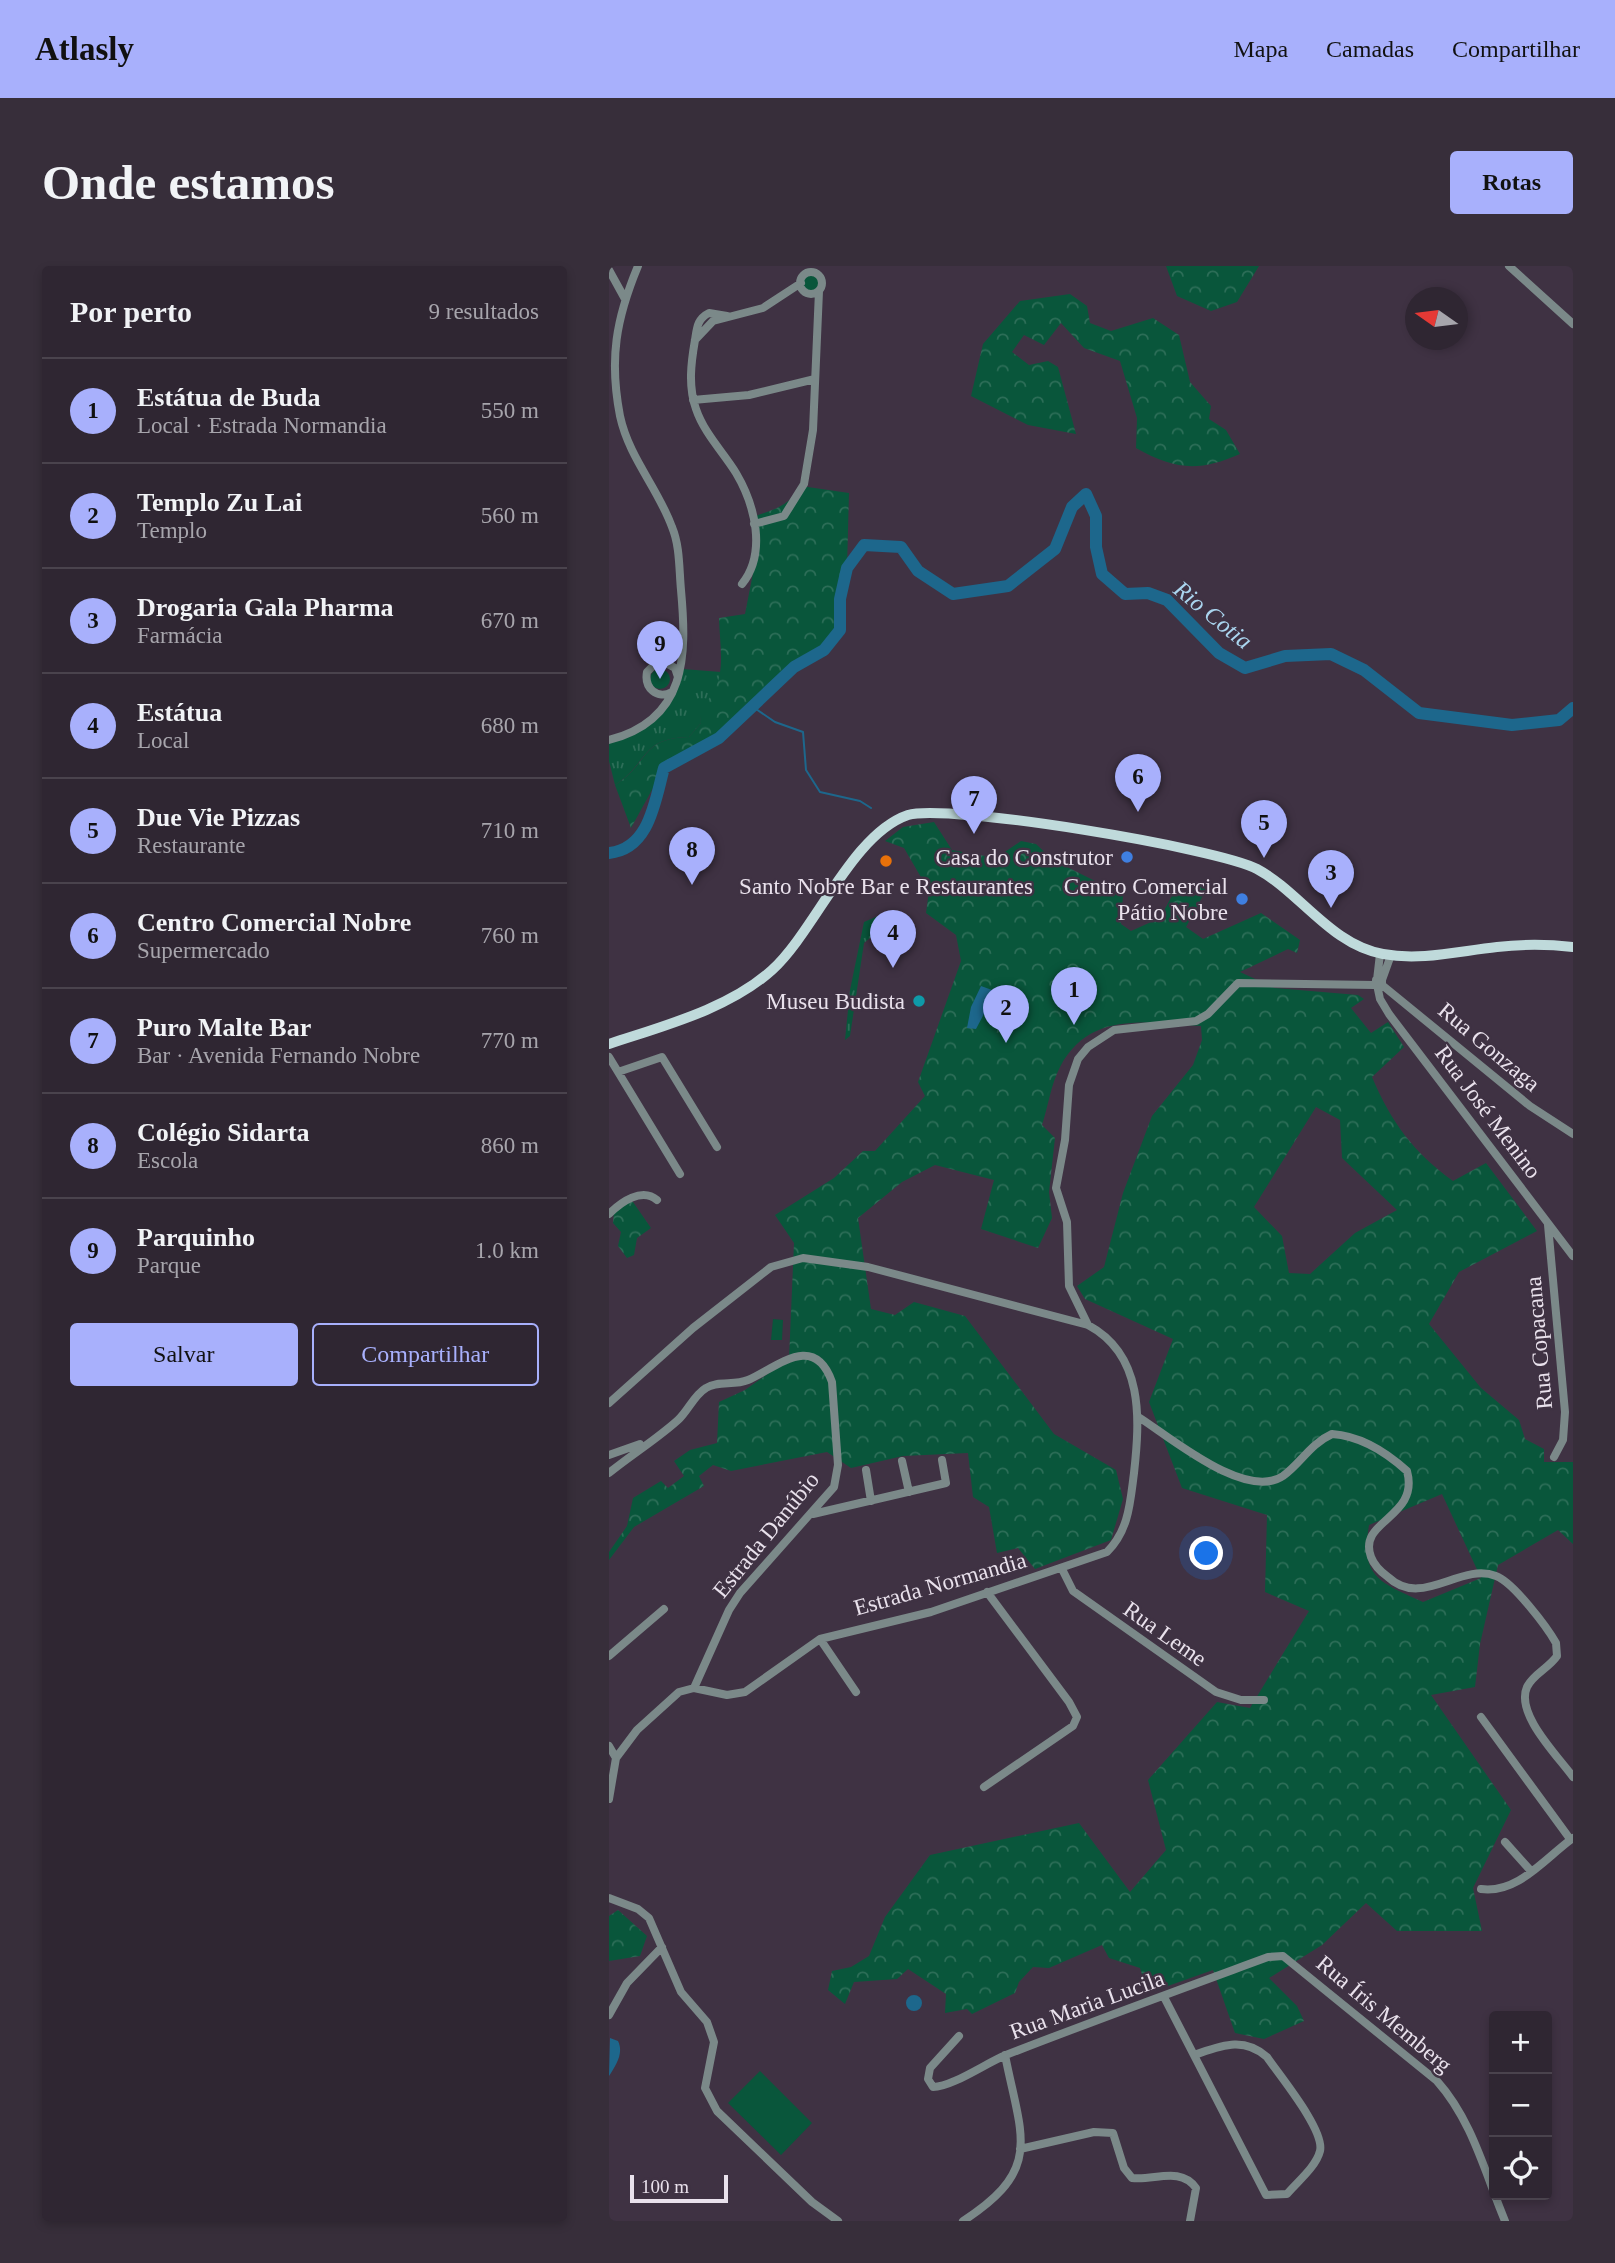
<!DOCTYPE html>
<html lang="pt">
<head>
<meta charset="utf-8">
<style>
  body { margin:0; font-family:"Times New Roman",serif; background:#372e3a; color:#f1f3f6 }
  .controls { position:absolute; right:21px; bottom:21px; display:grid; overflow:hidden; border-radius:7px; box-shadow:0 4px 10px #0003 }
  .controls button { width:63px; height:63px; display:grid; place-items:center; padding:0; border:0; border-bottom:2px solid #4a434d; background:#2f2632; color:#f1f3f6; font:35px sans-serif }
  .compass { position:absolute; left:796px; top:21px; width:63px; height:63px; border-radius:50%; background:#2f2632; box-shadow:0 4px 10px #0003; rotate:284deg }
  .scale { position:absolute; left:21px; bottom:18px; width:98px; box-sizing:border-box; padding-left:7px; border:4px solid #e9e1ec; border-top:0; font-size:19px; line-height:24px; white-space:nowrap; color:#e9e1ec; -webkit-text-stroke:5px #3f3243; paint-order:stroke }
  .you { position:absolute; left:598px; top:1288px; width:24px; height:24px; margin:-18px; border:5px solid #fff; border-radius:50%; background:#1a73e8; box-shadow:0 0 0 10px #1a73e833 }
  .badge { display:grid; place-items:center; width:46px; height:46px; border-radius:50%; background:#a8b0fc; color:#111; font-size:23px; font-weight:700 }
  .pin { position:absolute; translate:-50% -58px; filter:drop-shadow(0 2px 4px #0008) }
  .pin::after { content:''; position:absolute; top:37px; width:24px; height:21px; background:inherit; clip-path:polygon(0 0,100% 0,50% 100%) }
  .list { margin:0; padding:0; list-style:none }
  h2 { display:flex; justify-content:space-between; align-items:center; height:91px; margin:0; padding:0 28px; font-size:30px }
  h2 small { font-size:23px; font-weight:400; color:#a7a5ac }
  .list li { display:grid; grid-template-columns:46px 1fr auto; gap:21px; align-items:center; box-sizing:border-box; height:105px; padding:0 28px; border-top:2px solid #4a434d }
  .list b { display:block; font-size:26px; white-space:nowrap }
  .list p { margin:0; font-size:23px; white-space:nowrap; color:#a7a5ac }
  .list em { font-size:23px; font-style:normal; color:#a7a5ac }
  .actions { display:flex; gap:14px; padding:21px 28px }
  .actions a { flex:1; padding:16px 0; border:2px solid #a8b0fc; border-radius:7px; text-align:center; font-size:24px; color:#a8b0fc }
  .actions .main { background:#a8b0fc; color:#111 }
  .icon { flex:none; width:38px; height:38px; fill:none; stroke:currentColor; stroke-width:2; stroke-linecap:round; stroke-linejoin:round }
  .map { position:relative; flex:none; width:964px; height:1955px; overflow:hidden; border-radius:7px }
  header { display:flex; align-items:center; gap:42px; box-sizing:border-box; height:98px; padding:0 35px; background:#a8b0fc; color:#111 }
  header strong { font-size:33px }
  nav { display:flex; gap:38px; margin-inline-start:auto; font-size:24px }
  .intro { display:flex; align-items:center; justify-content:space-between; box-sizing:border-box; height:168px; padding:0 42px }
  h1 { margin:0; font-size:49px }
  .button { padding:18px 32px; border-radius:7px; background:#a8b0fc; color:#111; font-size:24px; font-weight:700 }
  main { display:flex; gap:42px; padding:0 42px }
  aside { flex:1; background:#2f2632; border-radius:7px; box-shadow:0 4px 10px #0003 }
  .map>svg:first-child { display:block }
  .grass { fill:url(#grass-tufts) }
  .forest { fill:url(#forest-crowns); fill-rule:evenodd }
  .garden { fill:#09563b }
  .water { fill:#1d678c }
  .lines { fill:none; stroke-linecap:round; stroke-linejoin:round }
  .stream { stroke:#1d678c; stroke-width:2 }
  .river { stroke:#1d678c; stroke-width:12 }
  .minor { stroke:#7b8989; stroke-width:8 }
  .major { stroke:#bfdadb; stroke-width:10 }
  .shop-dot { fill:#3f7fe0; stroke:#3f3243; stroke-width:2.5 }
  .food-dot { fill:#e8710a; stroke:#3f3243; stroke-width:2.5 }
  .culture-dot { fill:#0f9aa8; stroke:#3f3243; stroke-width:2.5 }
  .labels { text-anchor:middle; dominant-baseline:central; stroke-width:5; stroke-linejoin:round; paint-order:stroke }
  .poi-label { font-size:23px; fill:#e9e1ec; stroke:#3f3243; text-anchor:end }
  .street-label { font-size:23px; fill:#e9e1ec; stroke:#3f3243 }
  .water-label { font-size:24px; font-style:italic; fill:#aad5ef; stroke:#3f3243 }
</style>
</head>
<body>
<header>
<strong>Atlasly</strong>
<nav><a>Mapa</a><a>Camadas</a><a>Compartilhar</a></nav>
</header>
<div class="intro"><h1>Onde estamos</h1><a class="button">Rotas</a></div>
<main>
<aside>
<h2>Por perto<small>9 resultados</small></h2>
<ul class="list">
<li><span class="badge">1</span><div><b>Estátua de Buda</b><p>Local · Estrada Normandia</p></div><em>550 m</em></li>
<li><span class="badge">2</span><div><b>Templo Zu Lai</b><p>Templo</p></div><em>560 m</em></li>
<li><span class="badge">3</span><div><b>Drogaria Gala Pharma</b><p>Farmácia</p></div><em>670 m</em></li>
<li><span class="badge">4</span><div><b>Estátua</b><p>Local</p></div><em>680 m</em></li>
<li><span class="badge">5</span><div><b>Due Vie Pizzas</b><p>Restaurante</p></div><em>710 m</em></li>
<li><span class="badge">6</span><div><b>Centro Comercial Nobre</b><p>Supermercado</p></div><em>760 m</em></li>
<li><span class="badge">7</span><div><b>Puro Malte Bar</b><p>Bar · Avenida Fernando Nobre</p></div><em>770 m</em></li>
<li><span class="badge">8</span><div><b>Colégio Sidarta</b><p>Escola</p></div><em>860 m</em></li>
<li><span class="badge">9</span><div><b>Parquinho</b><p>Parque</p></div><em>1.0 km</em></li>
</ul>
<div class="actions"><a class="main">Salvar</a><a>Compartilhar</a></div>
</aside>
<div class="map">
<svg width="964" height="1955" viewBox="0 0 964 1955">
  <defs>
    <pattern id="grass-tufts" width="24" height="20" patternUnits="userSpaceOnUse" patternTransform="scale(1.75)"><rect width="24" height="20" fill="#09563b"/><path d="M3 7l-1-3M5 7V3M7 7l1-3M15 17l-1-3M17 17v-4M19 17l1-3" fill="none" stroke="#2d6e58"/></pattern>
    <pattern id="forest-crowns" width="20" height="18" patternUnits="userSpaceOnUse" patternTransform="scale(1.75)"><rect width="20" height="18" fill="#09563b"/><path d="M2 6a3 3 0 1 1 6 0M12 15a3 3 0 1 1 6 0" fill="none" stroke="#2d6e58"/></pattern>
  </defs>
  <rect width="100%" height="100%" fill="#3f3243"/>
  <!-- grass -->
  <path class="grass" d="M192 17a11 11 0 1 1 22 0a11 11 0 1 1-22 0Z
    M 74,403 L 112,406 L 106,430 L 91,443 L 92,457 L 80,471 C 31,472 40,497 6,519 L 0,495 L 0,477 C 39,466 64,443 74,403 Z
    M41 413a10 10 0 1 1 20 0a10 10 0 1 1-20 0Z
    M 269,650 L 268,666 L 255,677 L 241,770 L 236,774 L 241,724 L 255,656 Z"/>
  <!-- forest -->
  <path class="forest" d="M 557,0 L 650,0 L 628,36 L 602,45 L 568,30 Z
    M 461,28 L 478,40 L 481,57 L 502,65 L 544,52 L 570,69 L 581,116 L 602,140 L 600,153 L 617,164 L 631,188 C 590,206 566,204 527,182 L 528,152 L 511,95 L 475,82 L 452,57 L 435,79 L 415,69 L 403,86 L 420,99 L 439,95 L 449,101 L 467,168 L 419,159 L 362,130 L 374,78 L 411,35 Z
    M 192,220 L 240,227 L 238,302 L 231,333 L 231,364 L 215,384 L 185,401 L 110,472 L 55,502 L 22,562 L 6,519 C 41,497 31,472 80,471 L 92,457 L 90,443 C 120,418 111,387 110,352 L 136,348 L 146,297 L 146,250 C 165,244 181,239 192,220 Z
    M 325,556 L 343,584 L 387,592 L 412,575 L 427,578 L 444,594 L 514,629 L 512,658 L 522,665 L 551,652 L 571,615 L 598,622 L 577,661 L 594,673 L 652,647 L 691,674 L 688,687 L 679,683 L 631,706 L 666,722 L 749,729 L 755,733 L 742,742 L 762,767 L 779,756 L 795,781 L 763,811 C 782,856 805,887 844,915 L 877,897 L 928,965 L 850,1006 L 820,1058 L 872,1122 L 910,1154 L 916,1173 L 935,1183 L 935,1196 L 964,1196 L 964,1278 L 949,1264 L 889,1299 L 871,1378 L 866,1421 L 822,1429 L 902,1544 L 864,1622 L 873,1665 L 788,1665 L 757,1637 L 713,1679 L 660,1712 L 688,1740 L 695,1755 L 655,1773 L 626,1767 L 604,1704 L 539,1727 L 531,1702 L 500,1692 L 493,1679 L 440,1702 L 424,1701 L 410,1716 L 406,1727 L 363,1748 L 358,1743 L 336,1747 L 337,1728 L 299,1703 L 288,1713 L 245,1716 L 236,1738 L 219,1724 L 223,1705 L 242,1701 L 260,1690 L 276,1651 L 321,1589 L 470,1557 L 521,1626 L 557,1584 L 539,1514 L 608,1436 L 641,1442 L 700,1345 L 656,1326 L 658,1249 L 573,1222 L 540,1136 L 564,1073 L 476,1033 L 468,1020 L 495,1001 L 514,927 L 543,850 L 584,799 L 593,774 L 592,760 C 538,757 481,744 451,801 C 442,818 439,841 433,859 L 446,872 L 440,926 L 443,952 L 429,982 L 372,963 L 385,914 L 326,899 L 293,916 L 249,952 L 262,1043 L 286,1049 L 305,1036 L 356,1050 L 445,1168 L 507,1204 L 514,1233 L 502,1274 L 426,1303 L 409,1282 L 388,1287 L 380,1241 L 364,1231 L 359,1187 L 294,1190 L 242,1202 L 218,1186 L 122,1205 L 104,1199 L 90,1210 L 95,1220 L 25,1261 L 0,1294 L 0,1286 L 18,1260 L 24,1232 L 52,1215 L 59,1222 L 75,1210 L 65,1195 L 81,1184 L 108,1177 L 110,1136 L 136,1124 L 180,1093 L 185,977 L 166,949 L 225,912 L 254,885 L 266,885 L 316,830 L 309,816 L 352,695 L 347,669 L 317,647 L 320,625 L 295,582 L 276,575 L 294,561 ZM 707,841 L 731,854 L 733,892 L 788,944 L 746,967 L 701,1008 L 680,1007 L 673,970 L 645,941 ZM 833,1228 L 872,1312 L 814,1336 C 771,1316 751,1312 760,1259 Z
    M 15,935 L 24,936 L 42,962 L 28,972 L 25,989 L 18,992 L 9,980 L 12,966 L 4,957 L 5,946 Z
    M 9,1644 L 38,1670 L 31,1690 L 0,1695 L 0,1650 Z"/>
  <!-- garden -->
  <path class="garden" d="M 164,1053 L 174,1054 L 173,1074 L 162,1074 Z
    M 151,1805 L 203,1857 L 172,1889 L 119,1837 Z"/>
  <!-- water -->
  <path class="water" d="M 372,720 L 383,724 L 386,736 L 376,746 L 367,763 L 358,762 L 362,741 Z
    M297 1737a8 8 0 1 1 16 0a8 8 0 1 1-16 0Z
    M 1,1772 L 9,1775 C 15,1787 7,1799 0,1810 Z"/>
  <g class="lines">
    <!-- stream -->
    <path class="stream" d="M 144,441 L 166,456 L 194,466 L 197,504 L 211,526 L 251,535 L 262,542"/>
    <!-- river -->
    <path class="river" d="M 0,587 C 41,583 46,534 55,502 L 110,472 L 185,401 L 215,384 L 231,364 L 231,333 L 238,302 L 255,279 L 292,281 L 309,305 L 344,328 L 399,320 L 446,283 L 463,241 L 477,228 L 487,250 L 487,281 L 493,308 L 516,328 L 539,327 L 558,334 L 610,387 L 636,402 L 676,390 L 722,388 L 755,404 L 810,447 L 903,459 L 950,454 L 964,442"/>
    <!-- minor -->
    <path class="minor" d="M 900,0 L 964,58
      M 0,4 L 16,33
      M191 17a11 11 0 1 1 22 0a11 11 0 1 1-22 0Z
      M 118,50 L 100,47 C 88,53 88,62 86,74 C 82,97 79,120 87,143 C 95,167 114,186 127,207 C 146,239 158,287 133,318
      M 86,74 L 104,55 L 154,42 L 192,17
      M 84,134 L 140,129 L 206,113
      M 145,258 L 175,250 L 195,218 L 204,164 L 210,25
      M 63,426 C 48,434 35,422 38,406 L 46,398 L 57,397 L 66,402 L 69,411
      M 0,474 C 78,454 78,390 72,324 C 70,303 71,280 63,261 C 49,222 20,192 11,150 C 0,93 7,53 29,0
      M 768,714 L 771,688
      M 773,714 L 782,689
      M 0,791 L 71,908
      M 9,806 L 53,791 L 108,881
      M 964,868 L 921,840 L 773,719 L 773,714 L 767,714 L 771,733 L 780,748 L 964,990
      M 0,948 C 12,936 33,921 48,934
      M 939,959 L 956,1146 L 954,1174 L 945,1191
      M 479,1059 L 460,1020 L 458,956 L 447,922 L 456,874 L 460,819 L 469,793 L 479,781 L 505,764 L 587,755 L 599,748 L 629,717 L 766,719
      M 0,1137 L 84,1062 L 162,1001 L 194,992 L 259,1001 L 479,1059 C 535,1089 531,1153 525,1207 C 521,1237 520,1264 498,1286 L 322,1346 L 211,1373 L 136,1426 L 118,1429 L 85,1422 L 70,1426 L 28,1464 L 7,1492 L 0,1533
      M 531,1152 C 562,1172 637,1235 674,1210 C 692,1197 701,1178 723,1168 C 752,1170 777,1186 798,1205 C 811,1252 748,1254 762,1291 C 765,1299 772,1306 779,1311 C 813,1343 851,1296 887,1310 C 904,1316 938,1361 947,1377 L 948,1390 C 940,1402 924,1408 918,1421 C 906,1448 949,1490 964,1511
      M 0,1189 L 31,1178
      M 293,1195 L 300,1226
      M 257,1204 L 262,1235
      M 0,1207 C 22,1189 48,1173 69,1154 C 79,1145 85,1129 97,1122 C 109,1114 125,1120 139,1114 C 167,1102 205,1065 223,1116 L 229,1199 L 225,1221 L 131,1327 L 120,1344 L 85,1422
      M 204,1248 L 337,1217 L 333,1194
      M 453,1303 L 464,1325 L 607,1426 L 632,1434 L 655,1434
      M 211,1373 L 247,1426
      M 0,1390 L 55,1343
      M 872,1451 L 961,1573
      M 0,1480 L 7,1492
      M 375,1521 L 464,1460 L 468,1451 L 460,1436 L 378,1326
      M 896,1576 L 922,1605
      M 872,1623 C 909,1628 936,1592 964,1572
      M 0,1632 L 29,1643 L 40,1652 L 72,1726 L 98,1756 L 105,1776 L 96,1822 L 108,1845 L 203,1936 L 229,1955
      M 555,1731 L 657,1929 L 678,1928 C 688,1916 707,1901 711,1885 C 716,1864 670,1809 658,1791 C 634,1770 612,1780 585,1789
      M 0,1749 L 18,1717 L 53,1681
      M 350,1770 L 321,1802 L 319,1813 L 324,1821 C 343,1821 377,1797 397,1789 C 484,1755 572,1723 659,1691 L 674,1690 L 828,1815 C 863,1854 876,1907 896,1955
      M 411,1883 L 485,1866 L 504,1867 L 515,1902 L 523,1912 C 545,1915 571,1900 587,1922 L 581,1955
      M 354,1955 C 435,1903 412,1871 396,1789"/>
    <!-- major -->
    <path class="major" d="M 0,778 C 54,760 120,743 163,704 C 206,665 243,568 299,549 C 338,537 609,582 648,603 C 691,626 722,679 774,688 C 812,695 850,685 888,681 C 913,678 938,678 964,681"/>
  </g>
  <!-- markers -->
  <g class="shop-dot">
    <circle cx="518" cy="591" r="7"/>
    <circle cx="633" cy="633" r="7"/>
  </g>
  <circle class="food-dot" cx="277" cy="595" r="7"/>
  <circle class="culture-dot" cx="310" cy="735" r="7"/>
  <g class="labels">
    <!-- poi labels -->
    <g class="poi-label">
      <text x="504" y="591">Casa do Construtor</text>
      <text x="277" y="620" text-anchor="middle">Santo Nobre Bar e Restaurantes</text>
      <text x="619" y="620">Centro Comercial<tspan x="619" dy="26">Pátio Nobre</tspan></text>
      <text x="296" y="735">Museu Budista</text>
    </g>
    <!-- street labels -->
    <g class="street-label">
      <text transform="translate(880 781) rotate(40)">Rua Gonzaga</text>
      <text transform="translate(879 846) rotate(53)">Rua José Menino</text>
      <text transform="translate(930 1077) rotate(-95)">Rua Copacana</text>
      <text transform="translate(157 1269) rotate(-51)">Estrada Danúbio</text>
      <text transform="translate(331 1318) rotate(-16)">Estrada Normandia</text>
      <text transform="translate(556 1368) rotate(35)">Rua Leme</text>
      <text transform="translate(478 1739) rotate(-20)">Rua Maria Lucila</text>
      <text transform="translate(775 1748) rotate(40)">Rua Íris Memberg</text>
    </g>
    <!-- water labels -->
    <g class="water-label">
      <text transform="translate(604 349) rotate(39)">Rio Cotia</text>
    </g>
  </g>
</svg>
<div class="controls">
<button>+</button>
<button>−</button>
<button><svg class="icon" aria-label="locate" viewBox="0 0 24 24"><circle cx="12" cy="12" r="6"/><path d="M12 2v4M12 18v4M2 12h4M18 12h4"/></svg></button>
</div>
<svg class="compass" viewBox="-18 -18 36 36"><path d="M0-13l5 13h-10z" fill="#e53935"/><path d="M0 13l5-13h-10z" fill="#a7a5ac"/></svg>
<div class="scale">100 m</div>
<div class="you"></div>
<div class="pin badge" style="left:465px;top:759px">1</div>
<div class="pin badge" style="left:397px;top:777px">2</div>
<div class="pin badge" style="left:722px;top:642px">3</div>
<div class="pin badge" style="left:284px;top:702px">4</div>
<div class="pin badge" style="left:655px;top:592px">5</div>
<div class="pin badge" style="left:529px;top:546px">6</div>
<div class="pin badge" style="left:365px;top:568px">7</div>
<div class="pin badge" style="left:83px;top:619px">8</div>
<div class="pin badge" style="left:51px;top:413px">9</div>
</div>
</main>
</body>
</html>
